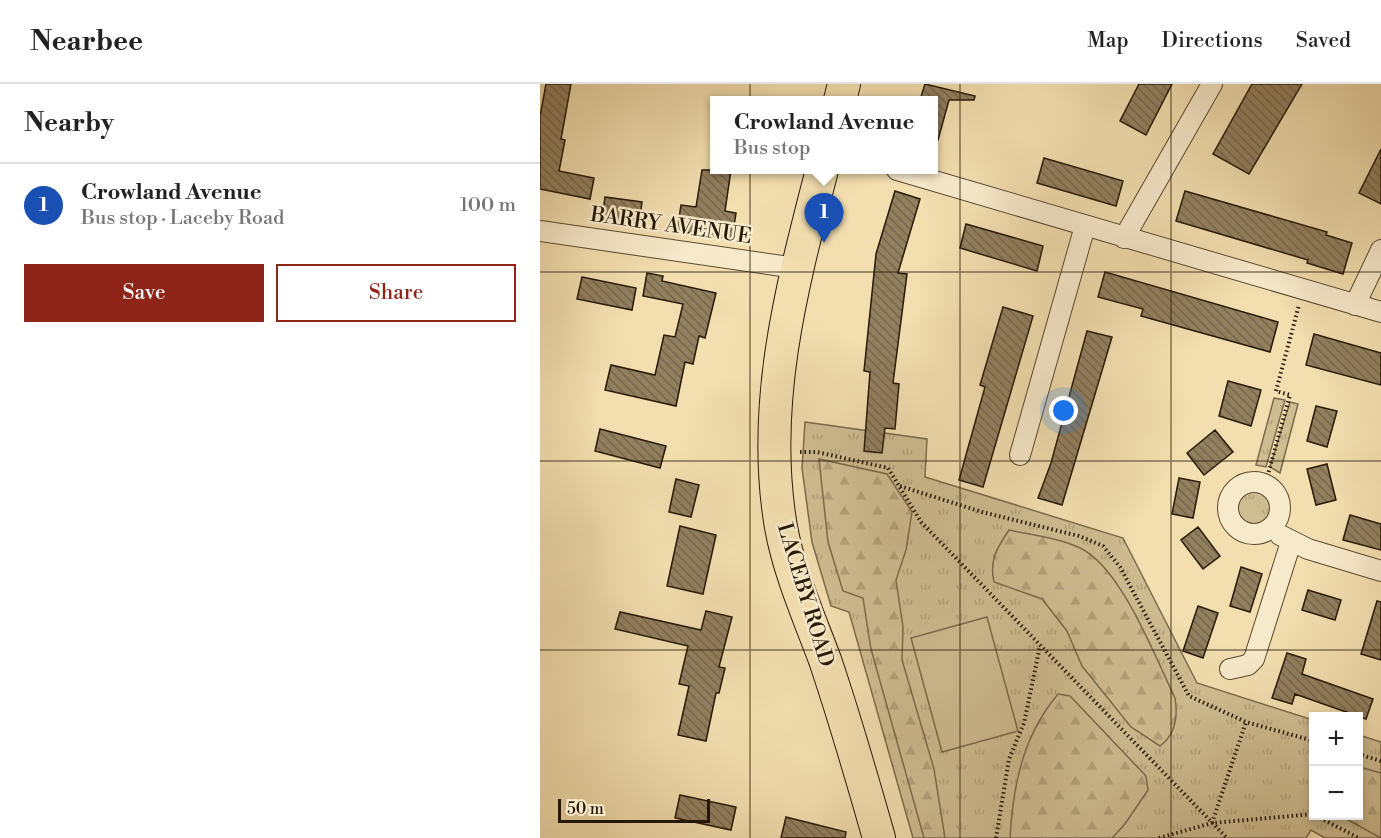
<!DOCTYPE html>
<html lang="en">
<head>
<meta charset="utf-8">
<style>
  body { margin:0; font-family:"Libre Bodoni",serif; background:#f6f6f6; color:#222 }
  .controls { position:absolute; right:18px; bottom:18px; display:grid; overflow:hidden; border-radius:0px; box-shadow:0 3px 9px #0003 }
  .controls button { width:54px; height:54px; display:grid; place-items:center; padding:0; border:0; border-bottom:2px solid #e0e0e0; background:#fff; color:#222; font:30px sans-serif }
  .scale { position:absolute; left:18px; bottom:15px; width:152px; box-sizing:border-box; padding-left:6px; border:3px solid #271906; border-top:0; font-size:16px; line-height:21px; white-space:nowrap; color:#271906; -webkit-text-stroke:4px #f7eacb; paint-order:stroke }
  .you { position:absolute; left:524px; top:327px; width:21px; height:21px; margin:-15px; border:4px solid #fff; border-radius:50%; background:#1a73e8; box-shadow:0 0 0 9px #1a73e833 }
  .badge { display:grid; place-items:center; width:39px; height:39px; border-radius:50%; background:#8f2418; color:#fff; font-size:20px; font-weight:700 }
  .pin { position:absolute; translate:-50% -50px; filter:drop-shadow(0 2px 3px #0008) }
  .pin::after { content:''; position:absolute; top:32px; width:21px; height:18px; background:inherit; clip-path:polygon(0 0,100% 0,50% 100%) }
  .popup { position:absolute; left:170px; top:12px; width:228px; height:78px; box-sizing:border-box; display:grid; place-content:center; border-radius:0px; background:#fff; filter:drop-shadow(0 2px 4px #0005); font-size:20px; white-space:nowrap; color:#767676 }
  .popup b { font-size:22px; color:#222 }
  .popup::after { content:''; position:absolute; left:50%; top:100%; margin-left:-12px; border:12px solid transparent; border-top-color:#fff }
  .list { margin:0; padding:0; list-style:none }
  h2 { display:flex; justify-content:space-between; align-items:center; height:78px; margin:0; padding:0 24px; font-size:26px }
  h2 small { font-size:20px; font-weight:400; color:#767676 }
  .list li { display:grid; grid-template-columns:39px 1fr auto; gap:18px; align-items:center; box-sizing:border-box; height:84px; padding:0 24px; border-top:2px solid #e0e0e0 }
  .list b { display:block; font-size:22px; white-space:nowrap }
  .list p { margin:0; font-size:20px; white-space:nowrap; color:#767676 }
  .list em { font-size:20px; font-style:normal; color:#767676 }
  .actions { display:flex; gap:12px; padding:18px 24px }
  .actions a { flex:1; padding:14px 0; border:2px solid #8f2418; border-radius:0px; text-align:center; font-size:21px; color:#8f2418 }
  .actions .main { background:#8f2418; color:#fff }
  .map { position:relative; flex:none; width:841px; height:754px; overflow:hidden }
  header { display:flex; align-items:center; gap:36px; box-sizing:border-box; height:84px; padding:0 30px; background:#fff; border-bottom:2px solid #e0e0e0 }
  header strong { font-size:28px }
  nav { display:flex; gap:33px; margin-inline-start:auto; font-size:21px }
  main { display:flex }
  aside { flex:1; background:#fff }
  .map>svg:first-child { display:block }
  .grass { fill:url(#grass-tufts); stroke:#7b6b4c; stroke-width:1.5 }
  .forest { fill:url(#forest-firs); stroke:#7b6b4c; stroke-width:1.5 }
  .pitch { fill:#cfbd92; stroke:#7b6b4c; stroke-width:1.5 }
  .building { fill:url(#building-back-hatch); stroke:#271906; stroke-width:1.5 }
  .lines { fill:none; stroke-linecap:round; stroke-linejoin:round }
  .minor-casing { stroke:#5a4a30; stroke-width:22 }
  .trunk-casing { stroke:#271906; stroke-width:34 }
  .path { stroke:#271906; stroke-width:4; stroke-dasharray:1.5 3; stroke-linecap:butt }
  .minor { stroke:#f7eacb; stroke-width:20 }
  .trunk { stroke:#f2deaf; stroke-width:32 }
  .grid { fill:none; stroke:#271906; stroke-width:1.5; stroke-opacity:0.55 }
  .labels { text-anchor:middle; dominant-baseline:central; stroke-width:5; stroke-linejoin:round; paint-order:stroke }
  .street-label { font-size:21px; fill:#271906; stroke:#f7eacb }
</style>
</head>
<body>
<header>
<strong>Nearbee</strong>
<nav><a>Map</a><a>Directions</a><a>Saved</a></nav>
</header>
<main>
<aside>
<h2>Nearby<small></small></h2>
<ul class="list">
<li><span class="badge" style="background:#1a4fb4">1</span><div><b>Crowland Avenue</b><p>Bus stop · Laceby Road</p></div><em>100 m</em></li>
</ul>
<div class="actions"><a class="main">Save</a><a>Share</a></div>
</aside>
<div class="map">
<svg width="841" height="754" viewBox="0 0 841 754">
  <defs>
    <pattern id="grass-tufts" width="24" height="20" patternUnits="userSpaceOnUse" patternTransform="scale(1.5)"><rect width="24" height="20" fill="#cfbd92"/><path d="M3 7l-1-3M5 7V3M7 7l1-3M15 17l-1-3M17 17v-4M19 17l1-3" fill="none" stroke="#b2a27c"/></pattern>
    <pattern id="forest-firs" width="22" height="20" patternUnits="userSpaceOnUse" patternTransform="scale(1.5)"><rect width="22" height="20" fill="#cfbd92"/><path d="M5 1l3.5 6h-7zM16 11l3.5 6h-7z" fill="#b2a27c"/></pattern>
    <pattern id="building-back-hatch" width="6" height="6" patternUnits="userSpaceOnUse" patternTransform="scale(1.5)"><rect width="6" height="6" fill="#917f5e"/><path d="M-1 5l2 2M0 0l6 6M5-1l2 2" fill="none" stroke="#76674c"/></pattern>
  </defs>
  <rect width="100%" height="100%" fill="#f2deaf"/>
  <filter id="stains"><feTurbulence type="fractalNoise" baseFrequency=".00333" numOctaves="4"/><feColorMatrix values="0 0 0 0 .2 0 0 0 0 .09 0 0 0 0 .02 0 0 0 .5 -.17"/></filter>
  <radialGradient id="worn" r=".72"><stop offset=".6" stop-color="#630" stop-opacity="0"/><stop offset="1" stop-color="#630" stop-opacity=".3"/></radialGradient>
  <!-- grass -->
  <path class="grass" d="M 734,314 L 745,316 L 726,383 L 716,381 Z
    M 750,318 L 758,320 L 740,389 L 730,383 Z
    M 265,338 L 387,355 L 385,393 L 583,454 L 657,599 L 773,636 L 774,732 L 818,732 L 819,651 L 841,658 L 841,754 L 785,754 L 771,746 L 766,754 L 373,754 L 309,528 L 291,522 L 272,458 L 262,384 Z
    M698 424a16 16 0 1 1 32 0a16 16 0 1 1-32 0Z"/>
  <!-- forest -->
  <path class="forest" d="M 279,375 L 347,390 L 372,428 L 366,466 L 356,496 L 363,543 L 362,576 L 394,685 L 405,754 L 384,754 L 331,565 L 323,514 L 303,507 L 288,458 Z
    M 469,446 C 492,451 519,454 540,464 C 581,483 615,573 635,614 C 638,632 636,650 620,662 L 591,643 L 542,582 L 527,547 L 502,515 L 454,498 C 449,476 457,464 469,446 Z
    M 518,610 L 530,612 L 606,692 L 608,706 L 585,740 L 572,754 L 470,754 C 473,700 483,652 518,610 Z
    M 823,684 L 841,689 L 841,754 L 801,732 L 818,732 L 819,691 Z"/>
  <!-- pitch -->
  <path class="pitch" d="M 447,533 L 478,647 L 402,668 L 371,554 Z"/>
  <!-- building -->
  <path class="building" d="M 6,0 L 31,0 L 21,55 L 25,56 L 19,87 L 54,94 L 50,115 L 0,105 L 0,32 Z
    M 385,0 L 435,12 L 434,16 L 409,16 L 398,56 L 393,55 L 393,16 L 380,16 Z
    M 599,0 L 632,0 L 606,51 L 580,37 Z
    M 712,0 L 762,0 L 709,90 L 673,70 Z
    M 841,65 L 841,120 L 819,109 Z
    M 504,74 L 583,97 L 576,122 L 497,99 Z
    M 162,86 L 191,86 L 185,127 L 196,129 L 192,155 L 137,147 L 141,121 L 156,123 Z
    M 355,107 L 380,115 L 358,189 L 367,190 L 353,299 L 359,300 L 355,345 L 345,344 L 342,369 L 324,367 L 330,288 L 324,287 L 336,170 Z
    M 645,107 L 787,148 L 786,151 L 812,159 L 803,190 L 767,179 L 768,176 L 636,137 Z
    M 65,113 L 102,118 L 99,141 L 62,136 Z
    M 426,140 L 503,162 L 497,187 L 420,164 Z
    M 565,188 L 738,238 L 730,268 L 601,232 L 603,225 L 558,213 Z
    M 107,189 L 123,192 L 122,197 L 176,209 L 165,254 L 159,252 L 153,280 L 145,278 L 136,322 L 65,306 L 71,281 L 115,291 L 124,251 L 135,253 L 143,220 L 103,212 Z
    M 42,193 L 96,204 L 92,226 L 37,215 Z
    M 463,223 L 493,232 L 443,403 L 419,396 L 445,303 L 440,301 Z
    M 547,247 L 572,253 L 522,421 L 498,414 L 511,379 Z
    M 774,250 L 841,269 L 841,301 L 766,281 Z
    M 688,297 L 721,306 L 711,342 L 679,332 Z
    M 776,322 L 797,327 L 787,363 L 767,357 Z
    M 60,345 L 126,362 L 120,384 L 55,367 Z
    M 675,346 L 693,368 L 664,391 L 647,369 Z
    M 787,380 L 796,416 L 776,421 L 767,385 Z
    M 639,394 L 660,398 L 653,434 L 632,430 Z
    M 136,395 L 159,401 L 151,433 L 129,428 Z
    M 810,431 L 841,440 L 841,466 L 803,456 Z
    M 140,442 L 176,451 L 163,510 L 127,502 Z
    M 658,443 L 680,472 L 663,485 L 641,456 Z
    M 701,483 L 722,490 L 710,528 L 690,522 Z
    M 768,506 L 801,516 L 795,536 L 762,526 Z
    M 837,517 L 841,518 L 841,576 L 821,570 Z
    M 658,522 L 678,529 L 663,574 L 643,567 Z
    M 166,527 L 192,533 L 179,583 L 185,584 L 179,609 L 176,609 L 166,657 L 138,651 L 149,602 L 139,600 L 148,562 L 75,545 L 80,528 L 161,546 Z
    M 747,569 L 766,575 L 762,590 L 833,615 L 826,635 L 755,610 L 752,620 L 732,614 Z
    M 140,711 L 196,723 L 191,746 L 135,734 Z
    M 246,733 L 306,748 L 305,754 L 241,754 Z"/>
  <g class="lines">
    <!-- minor casing -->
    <g class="minor-casing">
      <path id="minor" d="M 357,86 L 841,228
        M 0,147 L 256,184
        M 584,154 L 672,0
        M 815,221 L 841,166
        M 480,371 L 545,142
        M688 424a26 26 0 1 1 52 0a26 26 0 1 1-52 0Z
        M 740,451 L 768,465 L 841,487
        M 690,585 L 708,581 L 714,575 L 751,458"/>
    </g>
    <!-- trunk casing -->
    <g class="trunk-casing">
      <path id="trunk" d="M 300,16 L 304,0
        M 282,86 C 252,202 220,321 241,443 C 249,488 269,533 285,576 C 305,635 322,694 339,754"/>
    </g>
    <!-- path -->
    <path class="path" d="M 260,368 L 277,368 L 348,384 L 381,438 L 687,754
      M 725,401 L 750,311 L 736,307 L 759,221
      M 360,402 L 442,428 L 539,452 L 563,462 L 580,483 L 649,612 L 706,638 L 774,657
      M 818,670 L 841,677
      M 776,732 L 819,754
      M 672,739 L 706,638
      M 456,754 L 469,675 L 484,639 L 500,562
      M 619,754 L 672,739 L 774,730"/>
    <!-- minor -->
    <use href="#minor" class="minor"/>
    <!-- trunk -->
    <use href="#trunk" class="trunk"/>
  </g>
  <!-- grid -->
  <path class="grid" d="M 210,0 L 210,754M 420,0 L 420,754M 631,0 L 631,754M 0,188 L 841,188M 0,377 L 841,377M 0,566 L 841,566"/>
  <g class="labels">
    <!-- street labels -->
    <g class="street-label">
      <text transform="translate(131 142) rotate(8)">BARRY AVENUE</text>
      <text transform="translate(265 511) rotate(73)">LACEBY ROAD</text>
    </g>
  </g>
  <rect width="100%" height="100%" filter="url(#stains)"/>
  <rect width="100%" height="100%" fill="url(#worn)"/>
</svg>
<div class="controls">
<button>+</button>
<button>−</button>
</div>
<div class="scale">50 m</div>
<div class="you"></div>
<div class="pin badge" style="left:284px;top:159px;background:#1a4fb4">1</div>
<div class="popup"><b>Crowland Avenue</b>Bus stop</div>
</div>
</main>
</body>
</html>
